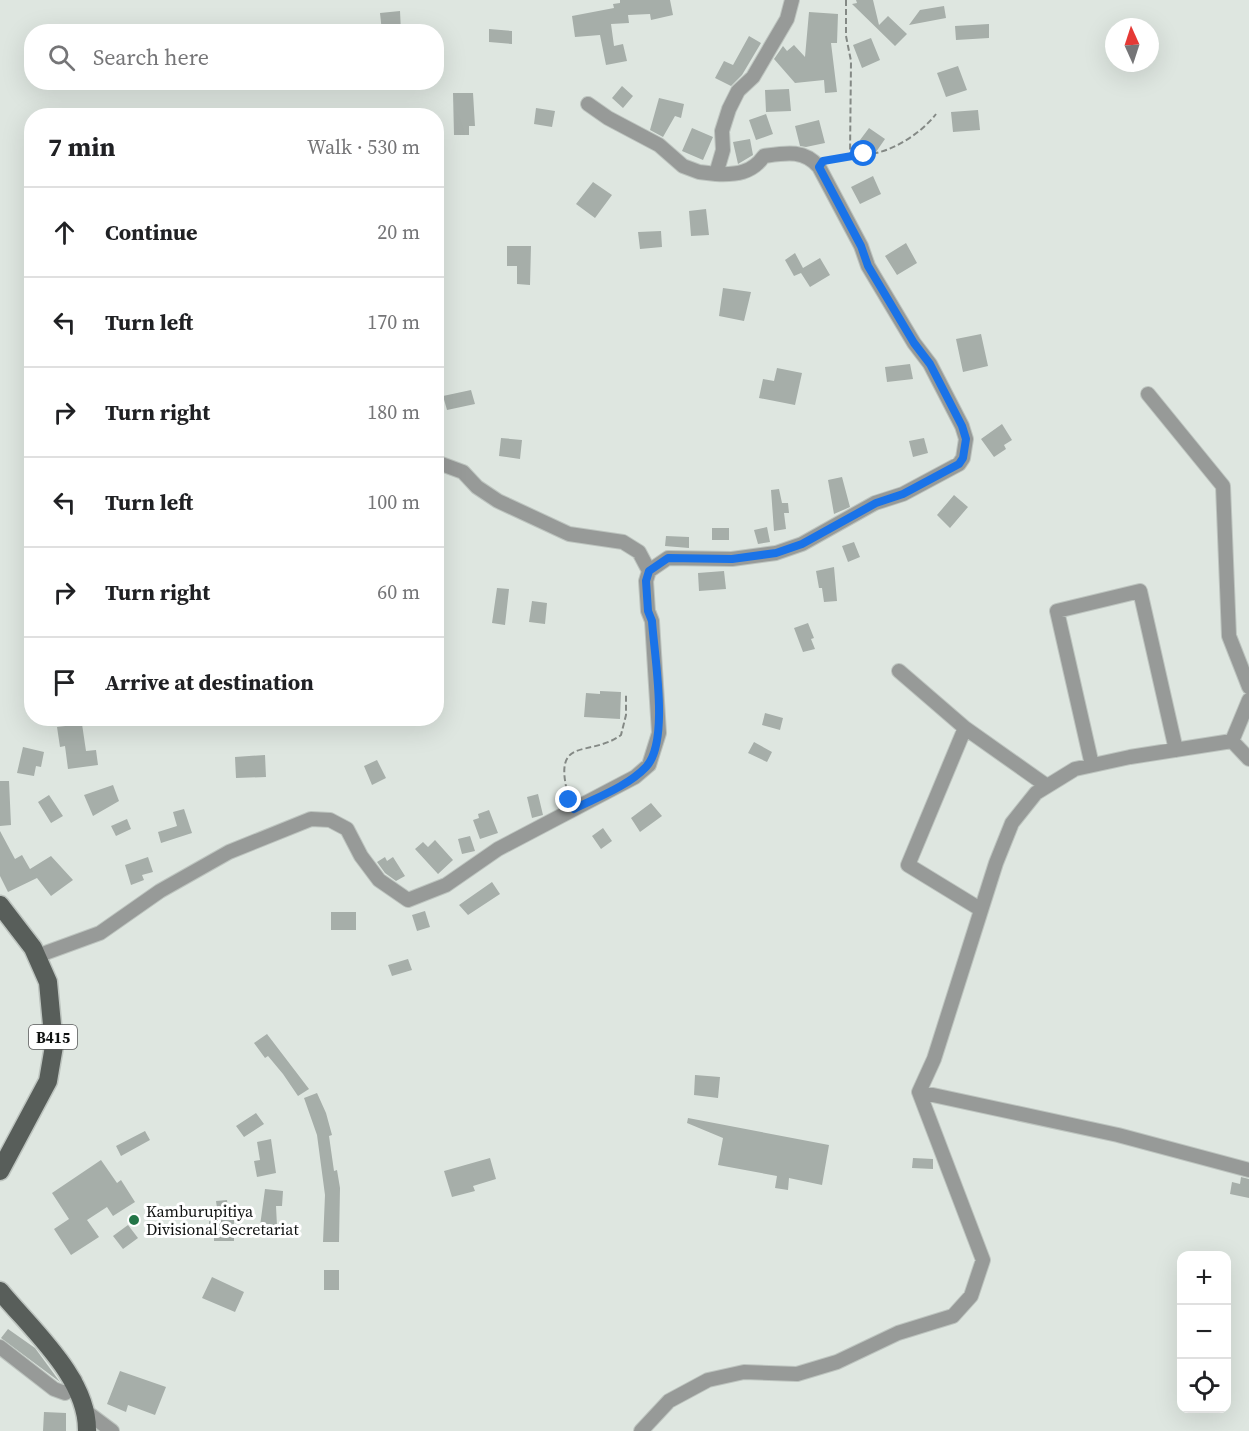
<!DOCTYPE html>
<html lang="en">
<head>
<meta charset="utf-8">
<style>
  body { margin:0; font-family:"Source Serif 4",serif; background:#f6f6f6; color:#202124 }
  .controls { position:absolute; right:18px; bottom:18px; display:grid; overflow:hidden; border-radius:12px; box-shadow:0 6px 24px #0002 }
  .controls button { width:54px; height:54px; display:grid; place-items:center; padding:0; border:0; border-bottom:2px solid #e0e0e0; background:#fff; color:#202124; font:30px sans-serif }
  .compass { position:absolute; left:1105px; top:18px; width:54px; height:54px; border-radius:50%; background:#fff; box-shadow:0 6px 24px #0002; rotate:357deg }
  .stop { position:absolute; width:18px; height:18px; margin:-14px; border:4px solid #1a73e8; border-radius:50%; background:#fff }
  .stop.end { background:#1a73e8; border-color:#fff; box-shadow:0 2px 6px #0008 }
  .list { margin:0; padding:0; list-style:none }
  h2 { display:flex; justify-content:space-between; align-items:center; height:78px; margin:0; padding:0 24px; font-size:26px }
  h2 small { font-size:20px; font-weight:400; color:#757577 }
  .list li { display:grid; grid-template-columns:39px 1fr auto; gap:18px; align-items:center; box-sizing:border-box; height:90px; padding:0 24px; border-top:2px solid #e0e0e0 }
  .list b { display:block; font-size:22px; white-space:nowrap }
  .list em { font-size:20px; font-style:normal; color:#757577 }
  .icon { flex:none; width:33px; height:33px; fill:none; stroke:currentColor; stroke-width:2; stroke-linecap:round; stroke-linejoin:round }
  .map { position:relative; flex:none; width:1249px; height:1431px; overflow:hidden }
  .search { position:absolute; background:#fff; box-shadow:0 6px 24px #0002; left:24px; top:24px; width:420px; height:66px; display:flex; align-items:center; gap:15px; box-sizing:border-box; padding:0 21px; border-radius:24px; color:#757577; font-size:22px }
  .panel { position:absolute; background:#fff; box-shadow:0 6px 24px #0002; left:24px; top:108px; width:420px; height:618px; border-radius:24px }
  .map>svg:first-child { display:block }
  .building { fill:#a6aea9 }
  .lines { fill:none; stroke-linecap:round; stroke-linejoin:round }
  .street-casing { stroke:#bdc4bf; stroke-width:16 }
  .primary-casing { stroke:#bdc4bf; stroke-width:21 }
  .path { stroke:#848985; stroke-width:2; stroke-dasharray:6 3; stroke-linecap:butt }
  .street { stroke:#979a98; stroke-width:14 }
  .primary { stroke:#585e5a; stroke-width:18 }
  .route { stroke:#1a73e8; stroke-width:8 }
  .poi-dot { fill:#237547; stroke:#fff; stroke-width:2 }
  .labels { text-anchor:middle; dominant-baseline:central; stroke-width:6; stroke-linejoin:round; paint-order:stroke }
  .shield { fill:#fff; stroke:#575858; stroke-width:1.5 }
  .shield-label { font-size:15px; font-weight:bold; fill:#0f1110 }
  .poi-label { font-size:16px; fill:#0f1110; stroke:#fff; text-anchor:start }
</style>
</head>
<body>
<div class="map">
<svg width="1249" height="1431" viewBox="0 0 1249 1431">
  <rect width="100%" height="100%" fill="#dee6e0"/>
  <!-- building -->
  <path class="building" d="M 620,0 L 670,0 L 673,15 L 651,20 L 650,14 L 628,15 L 629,23 L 611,24 L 614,46 L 623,44 L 627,61 L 606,65 L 600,35 L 575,37 L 572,16 L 614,8 L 613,4 L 620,3 Z
    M 856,0 L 873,0 L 879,25 L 888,16 L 907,34 L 895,46 L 852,4 L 857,3 Z
    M 944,6 L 946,18 L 909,25 L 920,10 Z
    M 400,11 L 401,32 L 382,32 L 380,13 Z
    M 809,12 L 838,14 L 837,43 L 831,43 L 837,92 L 825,93 L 824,80 L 795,83 L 774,59 L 783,46 L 787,51 L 794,45 L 805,57 Z
    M 989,24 L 989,38 L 956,40 L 955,26 Z
    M 489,29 L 512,31 L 512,44 L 489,42 Z
    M 749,36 L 761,43 L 742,75 L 731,86 L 715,78 L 724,61 L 733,65 Z
    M 871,38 L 880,60 L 862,68 L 853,45 Z
    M 958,66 L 967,90 L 946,97 L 937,73 Z
    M 622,86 L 633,96 L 623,108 L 612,98 Z
    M 789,89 L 791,111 L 766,112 L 765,90 Z
    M 453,93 L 473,93 L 475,126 L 469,126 L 469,135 L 454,135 Z
    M 659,98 L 684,104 L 681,118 L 675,116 L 663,137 L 650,130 Z
    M 536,108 L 555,111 L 552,127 L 534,124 Z
    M 978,110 L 980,130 L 953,132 L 951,112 Z
    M 766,114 L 773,134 L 756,140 L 749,120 Z
    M 819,120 L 825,143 L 806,147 L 800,146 L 795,126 Z
    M 692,128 L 713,137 L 703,160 L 682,151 Z
    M 869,128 L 885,139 L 876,152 L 860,140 Z
    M 750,139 L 753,155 L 738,164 L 733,142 Z
    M 873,176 L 881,194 L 860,204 L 851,187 Z
    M 593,182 L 612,195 L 595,218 L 576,204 Z
    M 706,209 L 709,235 L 691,236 L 689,211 Z
    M 661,231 L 662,247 L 640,249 L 638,232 Z
    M 906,243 L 917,263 L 897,275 L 885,256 Z
    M 507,246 L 531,246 L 530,285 L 517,284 L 517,266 L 507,266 Z
    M 795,253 L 803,268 L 820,258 L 830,275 L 810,287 L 801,273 L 794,276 L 785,260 Z
    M 723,288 L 751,292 L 744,321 L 719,316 Z
    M 981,334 L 988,366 L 963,372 L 956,339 Z
    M 910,364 L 913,379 L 887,382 L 885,367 Z
    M 777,368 L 802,373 L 795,405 L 759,398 L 763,379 L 774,381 Z
    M 471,390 L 475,404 L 447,410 L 443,396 Z
    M 1002,424 L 1012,440 L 1004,445 L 1006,449 L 994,457 L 981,439 Z
    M 501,438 L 522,440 L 520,459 L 499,456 Z
    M 924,438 L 928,453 L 913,457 L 909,441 Z
    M 842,477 L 850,507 L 834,514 L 828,480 Z
    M 779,489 L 782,503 L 788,503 L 789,513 L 784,513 L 786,529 L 774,531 L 771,490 Z
    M 954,495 L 968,507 L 950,528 L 937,515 Z
    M 767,527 L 770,542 L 758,544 L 754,530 Z
    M 712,528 L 729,528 L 729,540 L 712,540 Z
    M 666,536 L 689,537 L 689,548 L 665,546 Z
    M 854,542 L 860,557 L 848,562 L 842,546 Z
    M 834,567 L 837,601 L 824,602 L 822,588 L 819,588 L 816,571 Z
    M 724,571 L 726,589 L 699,591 L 698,573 Z
    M 497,588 L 509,589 L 505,625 L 492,623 Z
    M 532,601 L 547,603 L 545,624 L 529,622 Z
    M 808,623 L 814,638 L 811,639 L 815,649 L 803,652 L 794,628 Z
    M 600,691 L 621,692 L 620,719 L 584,717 L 586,693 L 600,694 Z
    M 765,713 L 783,718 L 780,730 L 762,725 Z
    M 82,724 L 86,751 L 96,750 L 98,765 L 68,769 L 65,746 L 60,747 L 57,727 Z
    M 754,742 L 772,752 L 767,762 L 748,753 Z
    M 23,747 L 44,752 L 41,767 L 36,766 L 34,776 L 17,773 Z
    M 265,755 L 266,777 L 236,778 L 235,757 Z
    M 377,760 L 386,778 L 372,785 L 364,766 Z
    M 0,781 L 9,781 L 11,825 L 0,826 Z
    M 113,785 L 119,801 L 93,816 L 84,795 Z
    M 538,794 L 543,815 L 532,818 L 527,797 Z
    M 49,795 L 63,816 L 51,823 L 38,802 Z
    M 651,803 L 662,816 L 640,832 L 631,818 Z
    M 184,809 L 192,833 L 161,843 L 158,832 L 177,826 L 173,812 Z
    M 489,810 L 498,833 L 480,839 L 473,820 L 479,818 L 478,814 Z
    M 127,819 L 131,829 L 116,836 L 111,826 Z
    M 603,828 L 612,841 L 601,849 L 592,836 Z
    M 0,831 L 15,859 L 22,855 L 30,869 L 51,856 L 73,880 L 51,896 L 37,878 L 8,892 L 0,876 Z
    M 470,836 L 475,851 L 462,854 L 458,839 Z
    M 435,840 L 453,860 L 438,874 L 415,849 L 423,842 L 428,847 Z
    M 148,857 L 153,872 L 142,875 L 144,880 L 131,885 L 125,865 Z
    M 385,857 L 387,861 L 393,857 L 405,876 L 396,881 L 385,873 L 377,862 Z
    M 492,882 L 500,894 L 468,915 L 459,905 Z
    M 425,911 L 430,927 L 417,931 L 412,915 Z
    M 331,912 L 356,912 L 356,930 L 331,930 Z
    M 408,959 L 412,970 L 392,976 L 388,965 Z
    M 267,1034 L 309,1089 L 298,1096 L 283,1074 L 268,1056 L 265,1058 L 254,1043 Z
    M 695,1075 L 720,1077 L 718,1098 L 694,1095 Z
    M 317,1093 L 326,1113 L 332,1135 L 329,1136 L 334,1171 L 337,1170 L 340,1188 L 339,1242 L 323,1242 L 325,1195 L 317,1135 L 304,1098 Z
    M 256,1113 L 264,1124 L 244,1137 L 236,1126 Z
    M 688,1118 L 829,1145 L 822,1185 L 789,1178 L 788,1190 L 775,1188 L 777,1176 L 718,1165 L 723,1138 L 687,1123 Z
    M 145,1131 L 150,1140 L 121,1156 L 116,1146 Z
    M 271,1139 L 276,1173 L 257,1177 L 254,1161 L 260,1160 L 257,1142 Z
    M 490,1158 L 496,1179 L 473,1186 L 475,1191 L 452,1197 L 444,1171 Z
    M 913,1158 L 933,1159 L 933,1169 L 912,1168 Z
    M 101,1160 L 117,1183 L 121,1180 L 135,1202 L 113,1216 L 107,1207 L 87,1220 L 99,1237 L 71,1255 L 54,1229 L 69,1219 L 52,1193 Z
    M 1241,1177 L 1249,1179 L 1249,1198 L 1230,1194 L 1232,1182 L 1240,1184 Z
    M 265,1189 L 283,1191 L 282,1206 L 276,1206 L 277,1226 L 260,1226 Z
    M 227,1200 L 229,1215 L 234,1215 L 234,1241 L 214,1241 L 214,1235 L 209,1235 L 209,1221 L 214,1222 L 214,1215 L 218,1215 L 216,1201 Z
    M 128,1225 L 138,1238 L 123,1249 L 113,1236 Z
    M 324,1270 L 339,1270 L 339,1290 L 324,1290 Z
    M 212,1277 L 244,1292 L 235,1312 L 202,1298 Z
    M 8,1329 L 35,1348 L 60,1382 L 1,1338 Z
    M 120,1371 L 166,1387 L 155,1415 L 128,1405 L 126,1412 L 107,1404 Z
    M 44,1412 L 66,1413 L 66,1431 L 43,1431 Z"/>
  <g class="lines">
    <!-- street casing -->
    <g class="street-casing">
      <path id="street" d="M 588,104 L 608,118 L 659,145 L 683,166 L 699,172 L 716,174
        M 1148,394 L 1223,486 L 1229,636 L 1249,687
        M 436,414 L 436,417
        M 436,462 L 463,472 L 477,487 L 498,501 L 569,534 L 623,542 L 639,552 L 649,571
        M 899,671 L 965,728
        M 1232,741 L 1249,700
        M 1232,741 L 1249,759
        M 1092,765 L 1057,611 L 1140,591 L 1176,750
        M 980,909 L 908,865 L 965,728 L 1047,786
        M 37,956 L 100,933 L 160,891 L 229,852 L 311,819 L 330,820 L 347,829 L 361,856 L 379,880 L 408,900 L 446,885 L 498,849 L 635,777 L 649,765 L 659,733 L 652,621 L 648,611 L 646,581 L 649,571 L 668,558 L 732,559 L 776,553 L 802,544 L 875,503 L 903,494 L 959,464 L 963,458 L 966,439 L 962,426 L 930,364 L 914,343 L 868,266 L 861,246 L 819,167 C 804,149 785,153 764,156 C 752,173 736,175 716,174 L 723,150 L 722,131 L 729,109 L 738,91 L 753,77 L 787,19 L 792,0
        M 919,1092 L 1118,1135 L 1249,1170
        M 0,1347 L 54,1389 L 65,1393 L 75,1387 L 75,1380
        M 88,1413 L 112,1431
        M 641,1431 L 669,1401 L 708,1380 L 744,1372 L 797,1374 L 837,1362 L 898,1333 L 953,1316 L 971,1296 L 983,1260 L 919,1092 L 934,1059 L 996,863 L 1012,823 L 1036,793 L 1075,769 L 1130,757 L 1232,741"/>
    </g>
    <!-- primary casing -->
    <g class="primary-casing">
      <path id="primary" d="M 0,905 L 33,948 L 48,982 L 54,1046 L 48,1081 L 0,1171
        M 0,1291 C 32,1330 88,1378 87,1431"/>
    </g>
    <!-- path -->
    <path class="path" d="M 846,0 L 846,36 L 851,61 L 850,156
      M 828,160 C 844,156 861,157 876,153 C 898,148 922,132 936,114
      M 569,799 C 551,733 588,759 621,735 L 626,715 L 626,694"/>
    <!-- street -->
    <use href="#street" class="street"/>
    <!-- primary -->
    <use href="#primary" class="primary"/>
  </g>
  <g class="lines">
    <!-- route -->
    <path class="route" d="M 569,800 L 574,809 C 598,797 628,786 646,767 C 670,742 654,654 652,621 L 648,611 L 646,581 L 649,571 L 668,558 L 732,559 L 776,553 L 802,544 L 876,503 L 903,494 L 959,464 L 963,458 L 966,439 L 962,426 L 930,364 L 914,343 L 868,266 L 861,246 L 819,167 L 823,161 L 864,154"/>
  </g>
  <!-- markers -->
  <circle class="poi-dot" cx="134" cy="1220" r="6"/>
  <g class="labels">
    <!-- shield labels -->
    <rect class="shield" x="29" y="1025" width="48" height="24" rx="4.5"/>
    <g class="shield-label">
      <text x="53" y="1037">B415</text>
    </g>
    <!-- poi labels -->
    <g class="poi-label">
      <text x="146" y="1211">Kamburupitiya<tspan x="146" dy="18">Divisional Secretariat</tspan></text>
    </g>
  </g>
</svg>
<div class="controls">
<button>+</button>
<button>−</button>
<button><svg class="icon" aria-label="locate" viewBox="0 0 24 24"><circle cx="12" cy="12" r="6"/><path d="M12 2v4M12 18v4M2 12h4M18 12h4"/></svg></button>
</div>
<svg class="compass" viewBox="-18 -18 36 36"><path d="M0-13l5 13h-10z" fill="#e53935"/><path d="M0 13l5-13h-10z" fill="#757577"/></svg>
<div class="stop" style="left:864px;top:154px"></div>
<div class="stop end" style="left:569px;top:800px"></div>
<div class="search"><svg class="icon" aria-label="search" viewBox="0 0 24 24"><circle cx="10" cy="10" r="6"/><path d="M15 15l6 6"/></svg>Search here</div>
<section class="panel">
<h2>7 min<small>Walk · 530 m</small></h2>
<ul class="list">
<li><svg class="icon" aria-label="ahead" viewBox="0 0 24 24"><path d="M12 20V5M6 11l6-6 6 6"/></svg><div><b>Continue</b></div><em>20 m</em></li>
<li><svg class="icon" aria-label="left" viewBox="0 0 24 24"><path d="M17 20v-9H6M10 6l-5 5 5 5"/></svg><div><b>Turn left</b></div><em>170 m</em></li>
<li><svg class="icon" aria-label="right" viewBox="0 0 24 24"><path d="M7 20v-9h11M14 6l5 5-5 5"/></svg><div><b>Turn right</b></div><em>180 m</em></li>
<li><svg class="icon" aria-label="left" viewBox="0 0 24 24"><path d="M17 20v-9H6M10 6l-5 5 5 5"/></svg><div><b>Turn left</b></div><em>100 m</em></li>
<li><svg class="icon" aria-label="right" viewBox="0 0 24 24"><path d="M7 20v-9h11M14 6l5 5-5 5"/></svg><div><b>Turn right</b></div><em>60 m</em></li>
<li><svg class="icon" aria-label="arrive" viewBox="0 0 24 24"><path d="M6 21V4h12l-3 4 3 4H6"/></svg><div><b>Arrive at destination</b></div></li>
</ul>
</section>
</div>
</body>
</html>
